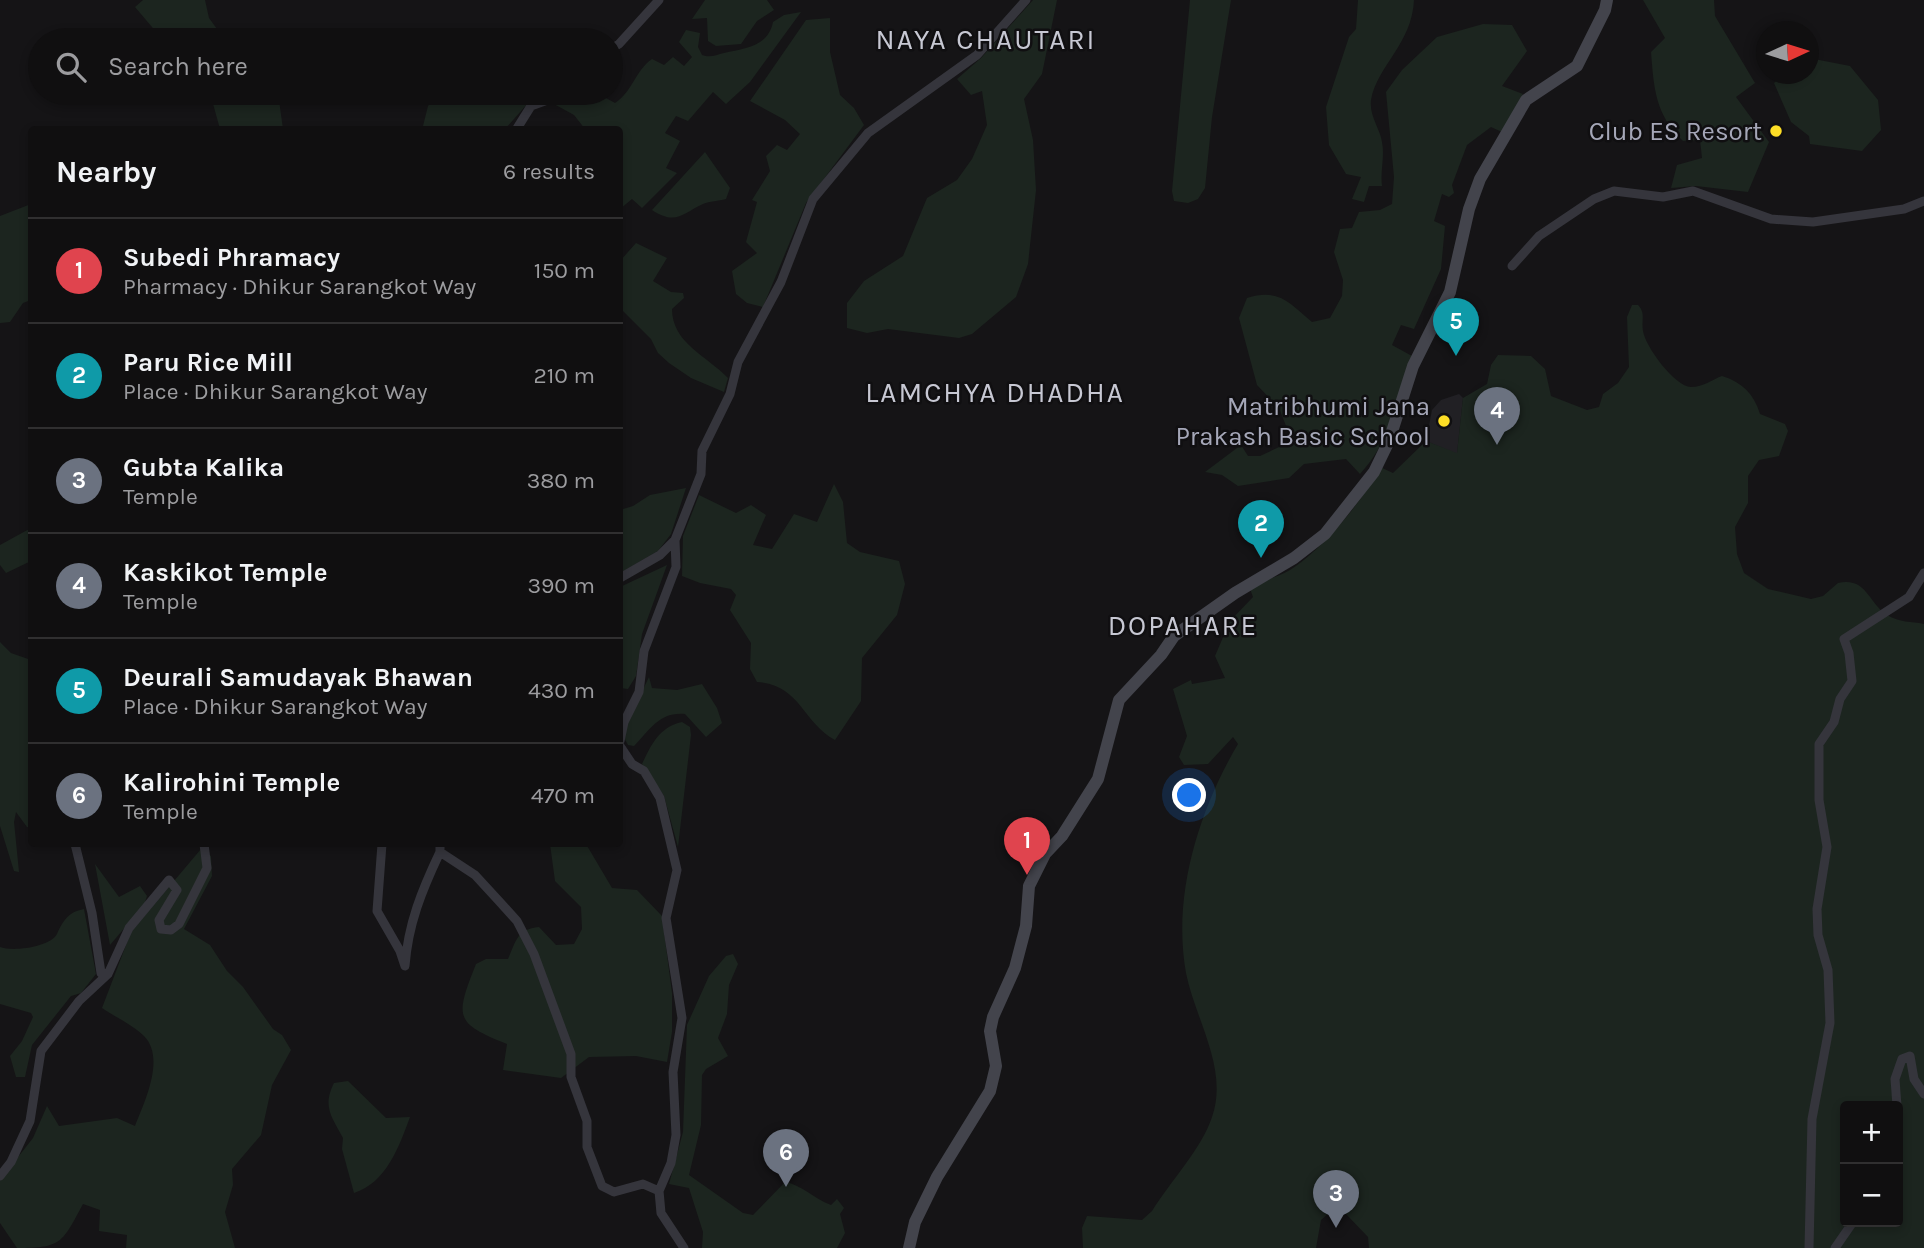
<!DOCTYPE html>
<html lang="en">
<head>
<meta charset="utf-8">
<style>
  body { margin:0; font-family:Karla,sans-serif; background:#191819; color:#f1f3f6 }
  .controls { position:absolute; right:21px; bottom:21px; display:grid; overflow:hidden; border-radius:7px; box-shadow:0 4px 10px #0003 }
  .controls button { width:63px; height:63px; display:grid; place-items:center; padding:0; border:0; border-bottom:2px solid #302f30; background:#100f10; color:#f1f3f6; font:35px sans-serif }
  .compass { position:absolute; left:1756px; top:21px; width:63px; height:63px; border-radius:50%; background:#100f10; box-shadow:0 4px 10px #0003; rotate:86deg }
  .you { position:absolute; left:1190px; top:796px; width:24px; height:24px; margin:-18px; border:5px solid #fff; border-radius:50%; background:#1a73e8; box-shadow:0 0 0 10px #1a73e833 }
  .badge { display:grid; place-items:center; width:46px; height:46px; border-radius:50%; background:#0f766e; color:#fff; font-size:23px; font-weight:700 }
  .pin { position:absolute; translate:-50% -58px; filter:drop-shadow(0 2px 4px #0008) }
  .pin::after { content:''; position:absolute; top:37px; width:24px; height:21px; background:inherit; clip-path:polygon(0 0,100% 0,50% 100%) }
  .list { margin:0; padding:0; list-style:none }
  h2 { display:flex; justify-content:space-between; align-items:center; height:91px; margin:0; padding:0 28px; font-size:30px }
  h2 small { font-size:23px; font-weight:400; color:#9c9c9f }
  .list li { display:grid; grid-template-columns:46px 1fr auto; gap:21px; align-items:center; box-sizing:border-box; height:105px; padding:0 28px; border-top:2px solid #302f30 }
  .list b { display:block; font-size:26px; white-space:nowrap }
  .list p { margin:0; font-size:23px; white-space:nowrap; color:#9c9c9f }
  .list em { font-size:23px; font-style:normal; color:#9c9c9f }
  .icon { flex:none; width:38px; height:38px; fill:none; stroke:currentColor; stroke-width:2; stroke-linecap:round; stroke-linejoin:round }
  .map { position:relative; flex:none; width:1924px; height:1248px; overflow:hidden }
  .search { position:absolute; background:#100f10; box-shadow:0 4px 10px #0003; left:28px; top:28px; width:595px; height:77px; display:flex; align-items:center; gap:18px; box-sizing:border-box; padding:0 24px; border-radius:38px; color:#9c9c9f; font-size:26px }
  .panel { position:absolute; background:#100f10; box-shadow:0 4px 10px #0003; left:28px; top:126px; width:595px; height:721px; border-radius:7px }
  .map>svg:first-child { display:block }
  .built { fill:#212024 }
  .green { fill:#1c251f; fill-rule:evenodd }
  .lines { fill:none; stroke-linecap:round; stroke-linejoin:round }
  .street { stroke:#35353c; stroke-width:9 }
  .secondary { stroke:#43444c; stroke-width:12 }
  .poi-dot { fill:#fdde26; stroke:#100f11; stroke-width:2.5 }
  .labels { text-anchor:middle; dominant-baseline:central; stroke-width:5; stroke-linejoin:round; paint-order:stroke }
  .poi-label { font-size:26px; fill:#a5a7b8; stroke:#100f11; text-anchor:end }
  .neighbourhood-label { font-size:28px; letter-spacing:2px; fill:#c7c8d3; stroke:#100f11 }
</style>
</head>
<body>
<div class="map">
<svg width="1924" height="1248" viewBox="0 0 1924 1248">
  <rect width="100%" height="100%" fill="#151416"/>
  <!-- built -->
  <path class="built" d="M 1459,394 L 1463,398 L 1457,454 L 1426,441 L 1432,410 L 1441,400 Z"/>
  <!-- green -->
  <path class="green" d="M 143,0 L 205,0 L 209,18 L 225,40 L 163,40 L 135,7 Z
    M 705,0 L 767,0 L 774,10 L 757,21 L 741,44 L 716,46 L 708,41 L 707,18 L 692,19 Z
    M 1033,0 L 1057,0 L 1042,74 L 1024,99 L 1033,140 L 1036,190 L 1028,264 L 1016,297 L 972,334 L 959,338 L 888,329 L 867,333 L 847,328 L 847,303 L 864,281 L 903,256 L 927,198 L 957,180 L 972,159 L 987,125 L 982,91 L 971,95 L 957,79 L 981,58 Z
    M 1190,0 L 1231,0 L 1212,117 L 1205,188 L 1198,199 L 1188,203 L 1174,201 L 1172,191 Z
    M 1358,0 L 1414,0 C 1412,44 1377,66 1371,100 C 1369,116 1380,128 1382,142 C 1385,157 1380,171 1382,186 L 1369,186 L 1364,202 L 1352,199 L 1361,177 L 1346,174 L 1329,145 L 1326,107 L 1349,37 L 1356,29 Z
    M 1643,0 L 1714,0 L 1715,16 L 1755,83 L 1736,97 L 1769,142 L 1748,192 L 1696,186 L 1671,188 L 1677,165 L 1702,158 L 1700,140 L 1683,141 C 1655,114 1654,89 1651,52 L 1665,38 Z
    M 801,12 L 750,82 L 726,104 L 713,92 L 688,121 L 676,116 L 665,133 L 680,141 L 666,168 L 677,173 L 642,208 L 632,199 L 620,209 L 620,130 L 585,129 L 574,115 L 554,104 L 565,93 L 607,93 L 606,98 L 615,103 C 633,91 635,71 652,59 L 664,65 L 673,57 L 684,66 L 692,57 L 679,42 L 686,30 L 700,33 L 698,47 L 702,55 C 710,58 716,55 724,53 C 745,48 768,47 773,22 L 784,15 Z
    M 830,18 L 830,52 L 840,95 L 854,108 L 864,125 L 806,203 L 763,307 L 747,303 L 736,294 L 732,271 L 757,253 L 746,242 L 757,202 L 752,200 L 770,171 L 766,156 L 777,145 L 787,150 L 800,134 L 785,120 L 750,101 L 806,20 Z
    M 1483,24 L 1512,25 L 1527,51 L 1502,86 L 1523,94 L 1502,132 L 1491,127 L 1467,145 L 1452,185 L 1454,193 L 1449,197 L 1442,194 L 1434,221 L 1445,226 L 1441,269 L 1414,329 L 1401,325 L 1392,345 L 1412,356 C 1400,398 1390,442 1360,474 L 1346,459 L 1304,464 L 1289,478 L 1238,486 L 1222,475 L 1205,472 L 1241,445 L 1248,456 L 1260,456 L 1292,441 L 1279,408 L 1257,385 L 1239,318 L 1247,298 C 1279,288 1289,303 1312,322 L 1330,318 L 1342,296 L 1343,280 L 1334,252 L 1340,229 L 1352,228 L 1359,212 L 1380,210 L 1392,204 L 1394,177 L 1386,92 L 1402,70 L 1437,37 Z
    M 1809,58 L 1850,66 L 1878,100 L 1881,130 L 1862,151 L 1810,144 L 1809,136 L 1791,122 L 1774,83 L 1785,74 L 1808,74 Z
    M 210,93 L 278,93 L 283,129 L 220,129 Z
    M 439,93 L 537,93 L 505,129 L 422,130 L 428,106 Z
    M 705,152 L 730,188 L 726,199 C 718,201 710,201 703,204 C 683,213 676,226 652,210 Z
    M 31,204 L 31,300 L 23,303 L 10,322 L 0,323 L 0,216 Z
    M 636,243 L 667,258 L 653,281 L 671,292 L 683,293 L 684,298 L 672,309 C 672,343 707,356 728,378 L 724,392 L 691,378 L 669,363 L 658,353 L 651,339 L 620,308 L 620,261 Z
    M 1632,305 L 1638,305 C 1646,313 1641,320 1643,331 C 1645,346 1675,387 1691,387 C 1704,387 1711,380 1722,376 C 1742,382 1754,394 1760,414 L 1785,424 L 1788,431 L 1779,456 L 1759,460 L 1748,476 L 1748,503 L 1735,527 L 1737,554 L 1744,573 L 1768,589 L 1811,599 L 1823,596 L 1838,583 C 1867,577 1868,603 1887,615 C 1900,623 1911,621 1924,624 L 1924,1248 L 1369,1248 L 1368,1237 L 1344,1212 L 1344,1200 L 1321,1220 L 1316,1248 L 1083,1248 L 1082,1228 L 1087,1216 L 1142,1220 L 1152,1211 C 1170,1182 1202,1148 1212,1117 C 1229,1069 1195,1019 1186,973 C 1172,895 1199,810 1238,744 L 1233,737 L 1208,764 L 1184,765 L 1179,757 L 1187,736 L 1173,689 L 1191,680 L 1192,684 L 1225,678 L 1215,656 L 1230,621 L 1253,597 L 1249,586 C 1262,581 1278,577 1290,570 C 1322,550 1364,500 1380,467 L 1393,473 L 1426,441 L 1457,453 L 1463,398 L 1487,384 L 1491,365 L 1498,355 L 1531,356 L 1545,369 L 1551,396 L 1587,410 L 1599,407 L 1603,394 L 1618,383 L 1629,367 L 1627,317 ZM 1845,1106 L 1898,1106 L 1898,1222 L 1845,1222 Z
    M 834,484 L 843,502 L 847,543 L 860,552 L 899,561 L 905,584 L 897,615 L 862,658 L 861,701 L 835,740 C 803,723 800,684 757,682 L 750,669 L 751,643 L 730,610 L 736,595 L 731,589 L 700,583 L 682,576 L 683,536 L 699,495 L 736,513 L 751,505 L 766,515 L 753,545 L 772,549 L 794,514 L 817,522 Z
    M 686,488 L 671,534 L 658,551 L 620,573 L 620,510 L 633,506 L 650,495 Z
    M 31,528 L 31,561 L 6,573 L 0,565 L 0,545 Z
    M 667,565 L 642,634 L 636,676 L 628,689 L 620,688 L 620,587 Z
    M 0,642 L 11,653 L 31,660 L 31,828 L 27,827 L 16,812 L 14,822 L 19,872 L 14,871 L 0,826 Z
    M 649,677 L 652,688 L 677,690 L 702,684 L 717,708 L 722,723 L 706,737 L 685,714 C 659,712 651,729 634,746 L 628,745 L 623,736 L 625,727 Z
    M 682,722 L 690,727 L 691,735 L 678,847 L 664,796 L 642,764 C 651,745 659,727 682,722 Z
    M 550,844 L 586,844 L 612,888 L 637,890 L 662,916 L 672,993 L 672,1032 L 667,1062 L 636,1056 L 589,1057 L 561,1078 L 503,1070 L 507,1044 C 454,1023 455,1017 476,964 L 486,959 L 508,959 C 516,941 517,929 539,927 L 556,945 L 574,944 L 582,929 L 581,907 L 555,881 Z
    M 201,849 L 211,856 L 212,876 L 184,929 L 210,945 L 227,971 L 243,987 L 273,1029 L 282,1035 L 291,1050 L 272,1085 L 261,1135 L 232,1169 L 233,1185 L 225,1212 L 235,1248 L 126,1248 L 127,1235 L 99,1231 L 100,1210 L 83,1204 C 62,1243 62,1248 17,1248 L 0,1223 L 0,1180 L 33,1138 L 47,1106 L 59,1126 L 117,1118 L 135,1126 C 144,1103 166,1058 144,1036 C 133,1025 115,1017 102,1008 L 131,932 Z
    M 95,864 L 119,897 L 140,886 L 147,896 L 144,905 L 110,945 Z
    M 84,909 L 96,974 L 81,993 L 71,996 L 32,1045 L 25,1077 L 16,1077 L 10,1056 L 22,1041 L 33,1017 L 31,1013 L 0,1004 L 0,947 C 13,952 50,947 57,934 C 63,921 68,912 84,909 Z
    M 733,954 L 738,964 L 729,985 L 727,1014 L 718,1038 L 728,1056 L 706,1069 L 702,1075 L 701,1125 L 689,1175 L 743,1213 L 753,1215 L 785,1182 C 802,1185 813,1198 831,1205 L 837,1199 L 844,1208 L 840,1214 L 845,1233 L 837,1248 L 702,1248 L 703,1232 L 689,1188 L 669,1184 L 683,1132 L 687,1025 L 709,976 L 726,956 Z
    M 348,1081 L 386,1118 L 410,1117 C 399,1147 386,1183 354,1193 L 342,1149 L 343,1138 C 332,1117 322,1107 334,1083 Z"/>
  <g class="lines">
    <!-- street -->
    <path class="street" d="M 611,49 L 619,44 L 659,0
      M 516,130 L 531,106 L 553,98 L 557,93
      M 1512,266 L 1539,236 L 1594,199 L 1614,191 L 1663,197 L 1693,191 L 1771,219 L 1813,222 L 1904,209 L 1924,201
      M 620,578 L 660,555 L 675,540 L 701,474 L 702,451 L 730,394 L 738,362 L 781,282 L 813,199 L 868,133 L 977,55 L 1026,0
      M 620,741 L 624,722 L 639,692 L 644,651 L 676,567 L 675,540
      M 620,746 L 632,764 L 644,771 L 660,798 L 677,870 L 666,918 L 682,1018 L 673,1072 L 676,1135 L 671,1163 L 659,1191 L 661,1213 L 684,1248
      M 75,844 L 92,913 L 101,973 L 108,974
      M 382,844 L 377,911 L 400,951 L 405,966 C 408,924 422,890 440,852 L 440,844
      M 440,852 L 475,875 L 498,900 L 517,921 L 534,954 L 571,1054 L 571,1077 L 587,1121 L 587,1147 L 602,1186 L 614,1192 L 643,1184 L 659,1191
      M 1897,1106 L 1895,1079 L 1902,1059 L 1910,1056 L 1914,1079 L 1924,1094
      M 1898,1119 L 1898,1151
      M 0,1176 L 11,1162 L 30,1121 L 41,1051 L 79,1001 L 108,974 L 129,928 L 169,880 L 177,890 L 159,920 L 161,929 L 171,930 L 179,924 L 207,868 L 204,844
      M 1809,1248 L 1812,1119 L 1830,1023 L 1828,970 L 1818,935 L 1817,909 L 1827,847 L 1819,800 L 1819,744 L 1834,722 L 1840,699 L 1852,681 L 1849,653 L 1844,639 L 1909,597 L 1924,573
      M 1835,1248 L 1853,1222"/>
    <!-- secondary -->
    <path class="secondary" d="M 909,1248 L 915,1222 L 937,1177 L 990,1091 L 996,1066 L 990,1031 L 993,1017 L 1015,968 L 1026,926 L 1029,886 L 1045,854 L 1062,836 L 1098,779 L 1119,700 L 1161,655 L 1174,636 L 1235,593 L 1294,558 L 1325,534 L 1374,472 L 1389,441 L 1413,366 L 1450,292 L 1469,209 L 1480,179 L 1526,100 L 1577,66 L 1605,10 L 1607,0"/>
  </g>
  <!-- markers -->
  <g class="poi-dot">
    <circle cx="1776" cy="131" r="7"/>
    <circle cx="1444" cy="421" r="7"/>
  </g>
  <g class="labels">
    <!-- poi labels -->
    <g class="poi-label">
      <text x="1762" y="131">Club ES Resort</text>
      <text x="1430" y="406">Matribhumi Jana<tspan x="1430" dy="30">Prakash Basic School</tspan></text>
    </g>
    <!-- neighbourhood labels -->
    <g class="neighbourhood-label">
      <text x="986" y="39">NAYA CHAUTARI</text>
      <text x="995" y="392">LAMCHYA DHADHA</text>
      <text x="1183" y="625">DOPAHARE</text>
    </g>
  </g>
</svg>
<div class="controls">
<button>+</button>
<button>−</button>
</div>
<svg class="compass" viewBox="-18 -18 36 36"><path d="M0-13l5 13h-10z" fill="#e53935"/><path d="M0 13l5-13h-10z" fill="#9c9c9f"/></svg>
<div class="you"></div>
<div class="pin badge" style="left:1027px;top:875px;background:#e0444e">1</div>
<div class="pin badge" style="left:1261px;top:558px;background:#0f9aa8">2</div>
<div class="pin badge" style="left:1336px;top:1228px;background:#6b7280">3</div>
<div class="pin badge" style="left:1497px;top:445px;background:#6b7280">4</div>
<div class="pin badge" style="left:1456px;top:356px;background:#0f9aa8">5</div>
<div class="pin badge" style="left:786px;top:1187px;background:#6b7280">6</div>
<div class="search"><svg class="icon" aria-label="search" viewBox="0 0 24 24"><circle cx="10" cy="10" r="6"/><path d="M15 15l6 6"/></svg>Search here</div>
<section class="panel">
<h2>Nearby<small>6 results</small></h2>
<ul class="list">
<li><span class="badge" style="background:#e0444e">1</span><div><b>Subedi Phramacy</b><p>Pharmacy · Dhikur Sarangkot Way</p></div><em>150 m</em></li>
<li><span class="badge" style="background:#0f9aa8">2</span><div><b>Paru Rice Mill</b><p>Place · Dhikur Sarangkot Way</p></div><em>210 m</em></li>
<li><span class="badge" style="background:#6b7280">3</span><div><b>Gubta Kalika</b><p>Temple</p></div><em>380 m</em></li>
<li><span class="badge" style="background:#6b7280">4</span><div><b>Kaskikot Temple</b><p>Temple</p></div><em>390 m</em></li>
<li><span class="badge" style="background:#0f9aa8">5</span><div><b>Deurali Samudayak Bhawan</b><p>Place · Dhikur Sarangkot Way</p></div><em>430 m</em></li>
<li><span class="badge" style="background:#6b7280">6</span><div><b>Kalirohini Temple</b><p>Temple</p></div><em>470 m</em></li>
</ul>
</section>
</div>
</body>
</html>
